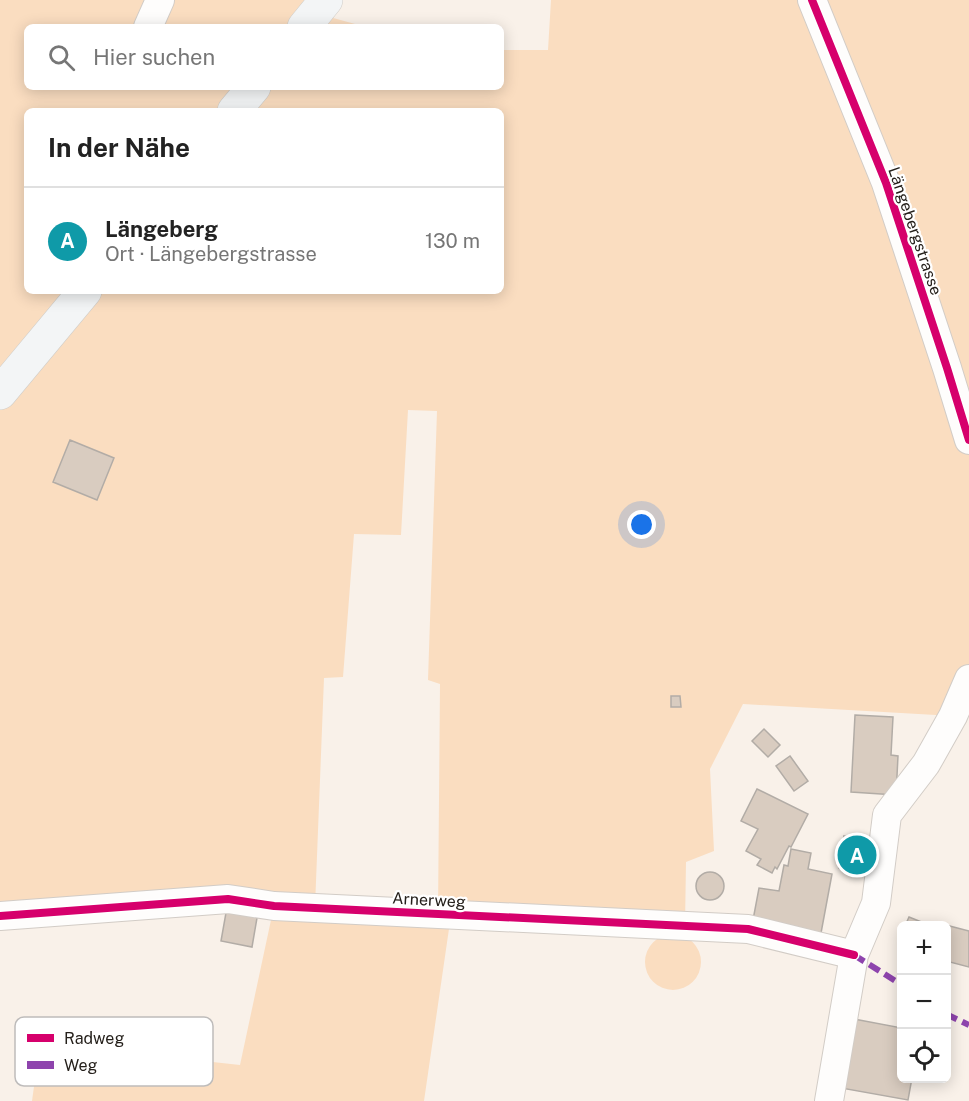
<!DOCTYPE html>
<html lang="de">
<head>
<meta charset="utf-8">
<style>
  body { margin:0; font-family:"Public Sans",sans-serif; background:#f2f2f2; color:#222 }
  .controls { position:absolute; right:18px; bottom:18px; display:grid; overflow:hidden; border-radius:9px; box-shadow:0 3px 15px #0003 }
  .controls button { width:54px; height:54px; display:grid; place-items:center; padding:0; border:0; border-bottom:2px solid #e0e0e0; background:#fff; color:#222; font:30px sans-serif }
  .you { position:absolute; left:642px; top:525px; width:21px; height:21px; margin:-15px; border:4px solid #fff; border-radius:50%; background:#1a73e8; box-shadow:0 0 0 9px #1a73e833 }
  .badge { display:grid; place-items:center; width:39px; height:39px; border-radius:50%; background:#6f6963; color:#fff; font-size:20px; font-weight:700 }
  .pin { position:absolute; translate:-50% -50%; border:3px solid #fff; box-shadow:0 2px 6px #0006 }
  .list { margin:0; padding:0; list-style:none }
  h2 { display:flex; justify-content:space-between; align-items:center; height:78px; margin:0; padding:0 24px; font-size:26px }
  h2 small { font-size:20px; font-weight:400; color:#767676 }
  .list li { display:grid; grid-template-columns:39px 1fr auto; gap:18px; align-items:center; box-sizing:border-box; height:108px; padding:0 24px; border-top:2px solid #e0e0e0 }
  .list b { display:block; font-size:22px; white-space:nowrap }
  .list p { margin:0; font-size:20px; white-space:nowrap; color:#767676 }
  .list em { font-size:20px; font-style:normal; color:#767676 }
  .icon { flex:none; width:33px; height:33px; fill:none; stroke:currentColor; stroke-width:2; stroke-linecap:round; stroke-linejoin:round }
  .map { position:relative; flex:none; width:969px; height:1101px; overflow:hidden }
  .search { position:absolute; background:#fff; box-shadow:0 3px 15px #0003; left:24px; top:24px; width:480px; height:66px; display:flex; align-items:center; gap:15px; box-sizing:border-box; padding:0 21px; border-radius:9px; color:#767676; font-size:22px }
  .panel { position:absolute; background:#fff; box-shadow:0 3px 15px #0003; left:24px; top:108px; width:480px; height:186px; border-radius:9px }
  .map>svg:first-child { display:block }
  .green { fill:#faddc0; fill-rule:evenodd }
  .building { fill:#d9ccc0; stroke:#b2aca6; stroke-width:1.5 }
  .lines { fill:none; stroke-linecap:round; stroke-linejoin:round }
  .minor-casing { stroke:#d2ccc6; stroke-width:30 }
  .major-casing { stroke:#d1cec9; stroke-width:34 }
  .minor { stroke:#fefdfc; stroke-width:28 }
  .major { stroke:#f3f5f6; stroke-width:33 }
  .quiet { stroke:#8e44ad; stroke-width:6; stroke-dasharray:12 6; stroke-linecap:butt }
  .cycleway-casing { stroke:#fff; stroke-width:11 }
  .cycleway { stroke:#d6006c; stroke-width:8 }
  .labels { text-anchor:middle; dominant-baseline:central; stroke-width:4.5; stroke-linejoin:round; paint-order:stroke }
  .street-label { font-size:16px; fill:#25201b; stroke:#fff }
  .key { fill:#fff; stroke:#bebcbb; stroke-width:1.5 }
  .key-label { font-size:16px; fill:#25201b }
</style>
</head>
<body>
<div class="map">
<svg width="969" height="1101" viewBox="0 0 969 1101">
  <rect width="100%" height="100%" fill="#f9f1e9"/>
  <!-- green -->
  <path class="green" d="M 0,0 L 317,0 L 294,27 L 27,27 L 27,87 L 244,87 L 224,111 L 27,111 L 27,291 L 73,291 L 0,378 Z
    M 551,0 L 969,0 L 969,679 L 953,716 L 743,704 L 710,769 L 714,851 L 686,862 L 685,926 L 451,915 L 424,1101 L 32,1101 L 40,1043 L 240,1065 L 274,906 L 0,916 L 0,393 L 85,291 L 501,291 L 501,111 L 234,111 L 254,87 L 501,87 L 501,50 L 548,50 ZM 408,410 L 437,411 L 428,680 L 440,684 L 438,914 L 315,907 L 324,678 L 343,677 L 354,534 L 401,535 Z
    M 315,13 L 366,27 L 304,27 Z
    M645 962a28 28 0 1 1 56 0a28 28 0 1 1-56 0Z"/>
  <!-- building -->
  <path class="building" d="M 70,440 L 114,458 L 97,500 L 53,482 Z
    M 671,696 L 680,696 L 681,707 L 671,707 Z
    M 855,715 L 893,717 L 891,755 L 898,756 L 896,795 L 851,792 Z
    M 764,729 L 780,745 L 768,757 L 752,741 Z
    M 790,756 L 808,781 L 794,791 L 776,766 Z
    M 757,789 L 808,814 L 791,847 L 789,846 L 777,869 L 775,867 L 772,873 L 757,865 L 761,859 L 746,851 L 758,829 L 741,821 Z
    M 844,836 L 875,842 L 869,874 L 839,868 Z
    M 791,849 L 811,853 L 808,869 L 832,874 L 821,933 L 753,920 L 759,888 L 779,891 L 784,865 L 788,866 Z
    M696 886a14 14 0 1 1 28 0a14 14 0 1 1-28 0Z
    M 227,907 L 258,912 L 252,947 L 221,941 Z
    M 909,917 L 929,925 L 929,926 L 905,926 Z
    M 942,924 L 969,931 L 969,967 L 946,961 L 946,926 L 942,926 Z
    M 854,1019 L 902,1028 L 902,1078 L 912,1078 L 908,1100 L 841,1088 Z"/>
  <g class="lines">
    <!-- minor casing -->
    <g class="minor-casing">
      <path id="minor" d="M 812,0 L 886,183 L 947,368 L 969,440
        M 148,27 L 160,0
        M 0,916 L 228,899 L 274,906 L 748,929 L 854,955
        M 829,1101 L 854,955 L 876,903 L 887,815 L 926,764 L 953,716 L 969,679"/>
    </g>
    <!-- major casing -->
    <g class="major-casing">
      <path id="major" d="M 304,27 L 326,0
        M 234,111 L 254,87
        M 0,393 L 85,291"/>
    </g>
    <!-- minor -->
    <use href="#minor" class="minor"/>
    <!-- major -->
    <use href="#major" class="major"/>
    <!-- quiet -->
    <path class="quiet" d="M 854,955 L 902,985
      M 946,1014 L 969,1025"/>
    <!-- cycleway casing -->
    <g class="cycleway-casing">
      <path id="cycleway" d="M 812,0 L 886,183 L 947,368 L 969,440
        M 0,916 L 228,899 L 274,906 L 748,929 L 854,955"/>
    </g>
    <!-- cycleway -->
    <use href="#cycleway" class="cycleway"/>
  </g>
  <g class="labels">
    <!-- street labels -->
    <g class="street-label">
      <text transform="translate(915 231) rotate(71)">Längebergstrasse</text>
      <text transform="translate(429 900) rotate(3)">Arnerweg</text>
    </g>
  </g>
  <!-- legend -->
  <rect x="15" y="1017" width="198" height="69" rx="9" class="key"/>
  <rect x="27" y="1034" width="27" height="8" fill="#d6006c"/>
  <rect x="27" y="1061" width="27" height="8" fill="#8e44ad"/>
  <g class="key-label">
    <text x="64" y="1044">Radweg</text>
    <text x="64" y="1071">Weg</text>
  </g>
</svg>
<div class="controls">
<button>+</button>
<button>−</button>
<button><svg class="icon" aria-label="locate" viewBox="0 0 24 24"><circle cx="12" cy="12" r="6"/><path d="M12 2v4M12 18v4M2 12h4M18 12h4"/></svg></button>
</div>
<div class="you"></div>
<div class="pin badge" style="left:857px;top:855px;background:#0f9aa8">A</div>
<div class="search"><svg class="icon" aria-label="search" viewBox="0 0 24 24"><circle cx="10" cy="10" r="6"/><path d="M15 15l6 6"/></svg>Hier suchen</div>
<section class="panel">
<h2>In der Nähe<small></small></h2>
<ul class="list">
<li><span class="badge" style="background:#0f9aa8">A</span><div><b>Längeberg</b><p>Ort · Längebergstrasse</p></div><em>130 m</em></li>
</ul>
</section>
</div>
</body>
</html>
